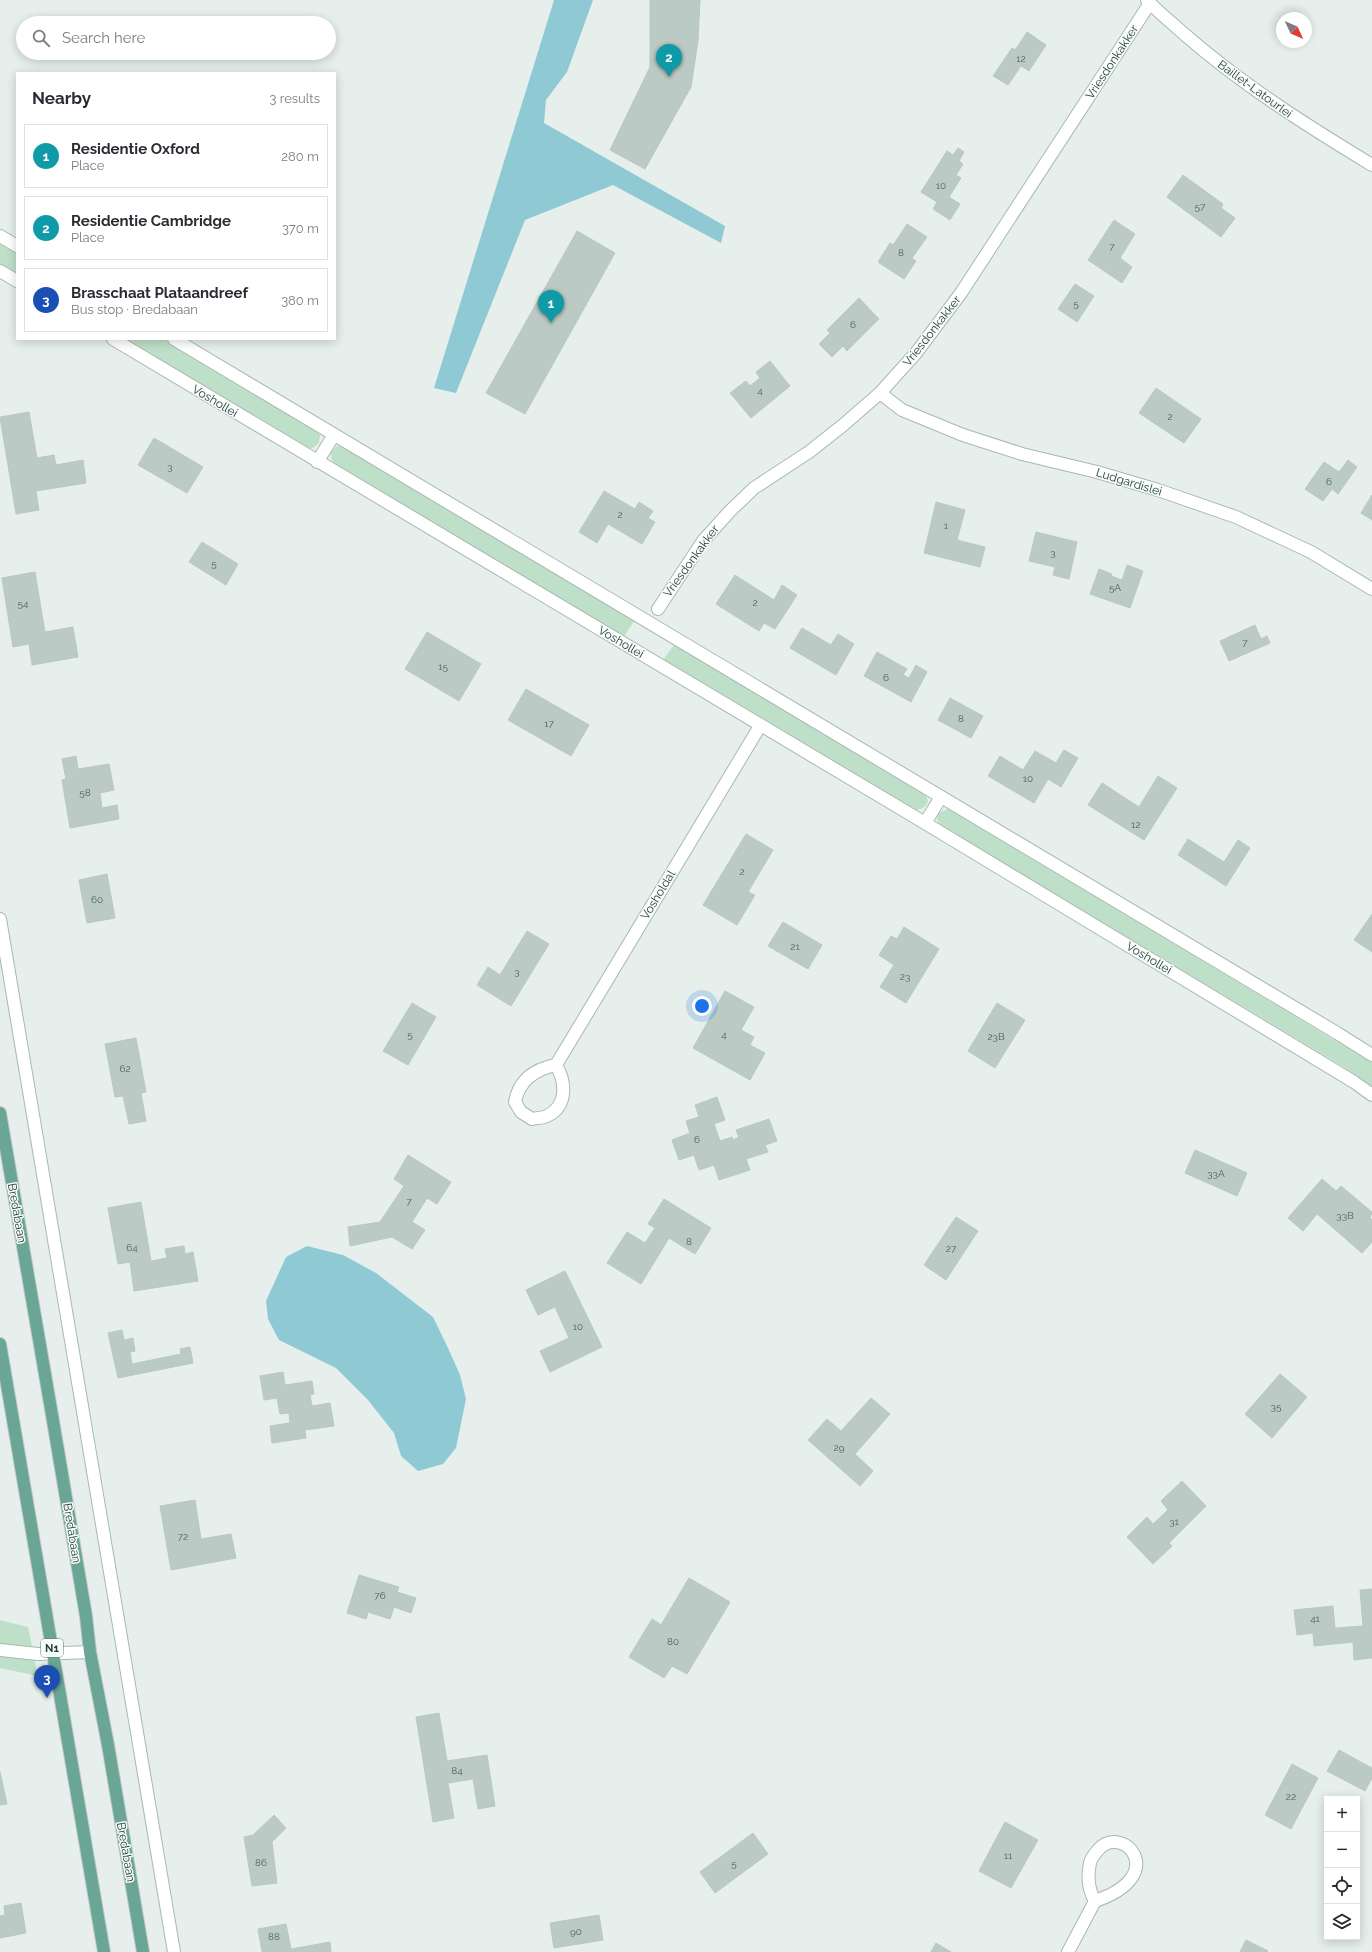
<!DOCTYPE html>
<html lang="en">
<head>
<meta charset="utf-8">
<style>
  body { margin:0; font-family:Raleway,sans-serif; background:#f7f7f7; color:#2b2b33 }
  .controls { position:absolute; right:12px; bottom:12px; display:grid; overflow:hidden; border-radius:0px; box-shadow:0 2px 10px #0003 }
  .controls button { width:36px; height:36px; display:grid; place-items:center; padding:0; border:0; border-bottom:1px solid #e1e1e2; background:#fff; color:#2b2b33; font:20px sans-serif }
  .compass { position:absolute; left:1276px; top:12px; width:36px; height:36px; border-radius:50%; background:#fff; box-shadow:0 2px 10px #0003; rotate:134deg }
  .you { position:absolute; left:702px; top:1006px; width:14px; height:14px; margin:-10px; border:3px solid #fff; border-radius:50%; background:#1a73e8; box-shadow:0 0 0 6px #1a73e833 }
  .badge { display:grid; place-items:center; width:26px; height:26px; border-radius:50%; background:#855347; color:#fff; font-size:13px; font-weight:700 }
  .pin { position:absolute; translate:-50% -33px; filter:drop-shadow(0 1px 2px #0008) }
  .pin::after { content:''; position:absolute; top:21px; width:14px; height:12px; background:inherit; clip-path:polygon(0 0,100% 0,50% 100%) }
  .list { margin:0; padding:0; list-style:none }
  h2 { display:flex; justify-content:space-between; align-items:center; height:52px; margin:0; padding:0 16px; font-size:17px }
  h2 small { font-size:13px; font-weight:400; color:#7c7c81 }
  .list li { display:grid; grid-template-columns:26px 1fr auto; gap:12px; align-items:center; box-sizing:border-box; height:64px; margin:0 8px 8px; padding:0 8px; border:1px solid #e1e1e2; border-radius:0px }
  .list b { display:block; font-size:15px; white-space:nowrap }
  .list p { margin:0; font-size:13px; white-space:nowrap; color:#7c7c81 }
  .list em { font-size:13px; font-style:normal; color:#7c7c81 }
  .icon { flex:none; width:22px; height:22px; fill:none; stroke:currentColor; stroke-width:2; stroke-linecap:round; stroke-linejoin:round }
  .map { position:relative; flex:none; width:1372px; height:1952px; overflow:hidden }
  .search { position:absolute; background:#fff; box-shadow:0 2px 10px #0003; left:16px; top:16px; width:320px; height:44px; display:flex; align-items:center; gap:10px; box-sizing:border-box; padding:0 14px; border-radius:22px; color:#7c7c81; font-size:15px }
  .panel { position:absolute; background:#fff; box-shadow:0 2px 10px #0003; left:16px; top:72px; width:320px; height:268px; border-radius:0px }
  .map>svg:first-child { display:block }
  .green { fill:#bfe0c8 }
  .water { fill:#8ec9d4 }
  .building { fill:#bbcac4; stroke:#b8c9c2 }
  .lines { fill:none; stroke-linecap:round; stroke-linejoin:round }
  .minor-casing { stroke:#a8b8b2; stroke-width:14 }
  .major-casing { stroke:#c2cac8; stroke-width:14 }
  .minor { stroke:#fff; stroke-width:12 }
  .major { stroke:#6aa596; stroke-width:12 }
  .labels { text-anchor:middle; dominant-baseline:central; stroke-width:3; stroke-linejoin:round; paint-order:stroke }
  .number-label { font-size:10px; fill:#4a645c }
  .shield { fill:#f7fbf9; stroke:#637a73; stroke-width:1 }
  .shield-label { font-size:11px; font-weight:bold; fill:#24423a }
  .street-label { font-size:12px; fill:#24423a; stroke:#f7fbf9 }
</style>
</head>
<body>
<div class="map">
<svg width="1372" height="1952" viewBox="0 0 1372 1952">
  <rect width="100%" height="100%" fill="#e6efeb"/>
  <!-- green -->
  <path class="green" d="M 0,240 L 17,251 L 17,274 L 0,264 Z
    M 125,339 L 164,339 L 317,432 L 320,435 L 319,443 L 313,448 L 309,448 Z
    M 337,446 L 343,447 L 634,621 L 624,637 L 337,465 C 332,462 331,459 331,452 Z
    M 674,645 L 926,795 L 928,802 C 924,808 921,810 914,810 L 663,660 Z
    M 950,808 L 1372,1063 L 1372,1087 L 1344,1067 L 940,825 L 937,819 L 939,813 Z
    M 0,1620 L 28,1627 L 38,1676 L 0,1668 Z"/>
  <!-- water -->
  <path class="water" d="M 554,0 L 593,0 L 567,72 L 546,100 L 544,123 L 725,226 L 721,243 L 613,185 L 525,220 L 456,393 L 434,388 Z
    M 307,1246 L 343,1255 L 376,1273 L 433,1317 L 448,1348 L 460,1375 L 466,1399 L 456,1448 L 443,1464 L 418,1471 L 401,1456 L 394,1433 L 368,1400 L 336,1368 L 279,1340 L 268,1319 L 266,1301 L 286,1257 Z"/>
  <!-- building -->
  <path class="building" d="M 650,0 L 700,0 L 698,41 L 691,87 L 645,169 L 610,150 L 650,67 Z
    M 1027,32 L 1046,45 L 1029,71 L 1021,66 L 1008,85 L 993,76 L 1012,48 L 1015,50 Z
    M 958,148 L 964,152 L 959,161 L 963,164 L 956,175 L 961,178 L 949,197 L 960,204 L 950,220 L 933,209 L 937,202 L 921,192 L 947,151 L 953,155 Z
    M 1183,175 L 1223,204 L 1221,208 L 1235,218 L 1221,237 L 1167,197 Z
    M 1114,220 L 1135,234 L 1120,258 L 1132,267 L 1122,283 L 1088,260 Z
    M 907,224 L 927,237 L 912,258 L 916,261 L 904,279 L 878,262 L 890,243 L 893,245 Z
    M 577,231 L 615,253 L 525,414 L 486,393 Z
    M 1075,284 L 1094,296 L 1077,322 L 1058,309 Z
    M 859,298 L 879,319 L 847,351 L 843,346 L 832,357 L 819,344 L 830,333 L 827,330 Z
    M 770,361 L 790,386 L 751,418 L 730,393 L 746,381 L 750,386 L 760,378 L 756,372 Z
    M 1156,388 L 1201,419 L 1184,443 L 1139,413 Z
    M 29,412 L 37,458 L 54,455 L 56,465 L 83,460 L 86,483 L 36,491 L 39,510 L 16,514 L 0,417 Z
    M 154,438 L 203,467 L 187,493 L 138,465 Z
    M 1348,460 L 1357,467 L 1338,494 L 1332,489 L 1323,501 L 1305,489 L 1324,462 L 1339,472 Z
    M 604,491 L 635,509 L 639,502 L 653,511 L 648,518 L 655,522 L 642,544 L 608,524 L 597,543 L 579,532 Z
    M 1372,495 L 1372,520 L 1361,513 Z
    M 936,502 L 965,510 L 957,540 L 985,547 L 980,567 L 924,553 Z
    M 1036,532 L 1077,542 L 1069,579 L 1053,575 L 1055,567 L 1029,561 Z
    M 202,542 L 238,564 L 226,585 L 189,562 Z
    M 1127,565 L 1143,571 L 1130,608 L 1090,594 L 1099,569 L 1112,574 L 1111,576 L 1122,580 Z
    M 35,572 L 45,632 L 73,627 L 78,657 L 32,665 L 29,644 L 13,647 L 2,578 Z
    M 735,575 L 774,600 L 782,585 L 797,595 L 775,629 L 764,623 L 759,631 L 716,604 Z
    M 1255,625 L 1261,639 L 1267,636 L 1270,643 L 1229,661 L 1220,641 Z
    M 802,628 L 831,645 L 838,634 L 854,644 L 836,675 L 790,648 Z
    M 427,632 L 481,664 L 459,701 L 405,669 Z
    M 877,652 L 907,669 L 903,675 L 909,678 L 916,665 L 927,672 L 911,702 L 864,676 Z
    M 526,689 L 589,725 L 571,756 L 508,720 Z
    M 950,698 L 983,716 L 971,738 L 938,720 Z
    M 1064,750 L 1078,758 L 1061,787 L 1048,779 L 1034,803 L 988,776 L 1000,756 L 1023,770 L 1035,751 L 1056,763 Z
    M 76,756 L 78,769 L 109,764 L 114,790 L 100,793 L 102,808 L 117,805 L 119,819 L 70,828 L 62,780 L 66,779 L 62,759 Z
    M 1158,776 L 1177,788 L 1144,840 L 1088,805 L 1102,783 L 1139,807 Z
    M 746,834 L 773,850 L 748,892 L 755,895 L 737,925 L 703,905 Z
    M 1188,839 L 1224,862 L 1238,840 L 1250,848 L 1226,886 L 1178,855 Z
    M 107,874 L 115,918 L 87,923 L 79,880 Z
    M 1372,914 L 1372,952 L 1354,940 Z
    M 783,922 L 822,945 L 808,969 L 768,946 Z
    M 904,927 L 939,949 L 906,1003 L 880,987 L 894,965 L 879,955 L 891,936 L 897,939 Z
    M 527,931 L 549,944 L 511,1006 L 477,985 L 488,967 L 500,975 Z
    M 725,991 L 754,1007 L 741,1030 L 754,1037 L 750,1045 L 765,1053 L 750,1080 L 693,1048 Z
    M 412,1003 L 436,1017 L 408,1065 L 383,1051 Z
    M 997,1003 L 1025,1020 L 995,1068 L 968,1051 Z
    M 136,1038 L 146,1092 L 141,1093 L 146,1121 L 129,1124 L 123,1096 L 115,1097 L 105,1044 Z
    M 717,1097 L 725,1120 L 714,1124 L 720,1141 L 732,1137 L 733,1140 L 739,1137 L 736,1130 L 769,1119 L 777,1141 L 765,1145 L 768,1152 L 746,1159 L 750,1170 L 719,1180 L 714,1165 L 699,1170 L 694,1155 L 679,1160 L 672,1140 L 690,1133 L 686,1121 L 699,1117 L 695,1105 Z
    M 1195,1150 L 1247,1173 L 1237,1196 L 1185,1173 Z
    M 408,1155 L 451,1182 L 437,1204 L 427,1198 L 412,1222 L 425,1230 L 412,1249 L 392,1237 L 350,1246 L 348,1227 L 380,1222 L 404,1186 L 394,1179 Z
    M 1322,1179 L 1336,1191 L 1341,1186 L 1372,1212 L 1370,1218 L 1372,1220 L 1372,1242 L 1362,1253 L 1317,1214 L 1303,1231 L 1288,1218 Z
    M 664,1199 L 711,1228 L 695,1254 L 669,1238 L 641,1284 L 607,1263 L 627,1232 L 645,1243 L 655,1228 L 648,1224 Z
    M 141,1202 L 151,1261 L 167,1258 L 165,1249 L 184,1246 L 185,1254 L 193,1252 L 198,1281 L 134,1291 L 130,1262 L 118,1264 L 108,1208 Z
    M 956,1217 L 978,1231 L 946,1280 L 924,1265 Z
    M 565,1271 L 602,1347 L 550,1372 L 540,1351 L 569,1338 L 555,1307 L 538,1315 L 526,1290 Z
    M 122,1330 L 124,1340 L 133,1338 L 135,1351 L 130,1352 L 132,1364 L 181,1354 L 180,1349 L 190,1347 L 193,1363 L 118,1378 L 108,1333 Z
    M 283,1372 L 285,1385 L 312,1381 L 314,1394 L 310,1395 L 312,1406 L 330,1403 L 334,1426 L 305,1430 L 306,1438 L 272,1443 L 270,1426 L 290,1423 L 289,1413 L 280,1414 L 277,1398 L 264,1400 L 260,1376 Z
    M 1280,1374 L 1307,1397 L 1272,1438 L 1245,1414 Z
    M 871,1398 L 890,1414 L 855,1454 L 873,1471 L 860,1486 L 808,1440 L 827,1419 L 841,1431 Z
    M 1182,1481 L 1206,1506 L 1169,1543 L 1172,1546 L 1153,1564 L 1127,1537 L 1147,1517 L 1153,1524 L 1168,1510 L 1161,1501 Z
    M 195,1500 L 201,1539 L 231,1534 L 236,1558 L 171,1570 L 160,1506 Z
    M 359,1575 L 399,1587 L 397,1592 L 416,1598 L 411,1613 L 394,1607 L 390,1619 L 368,1612 L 366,1619 L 347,1613 Z
    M 689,1578 L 730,1602 L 687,1674 L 672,1666 L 664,1678 L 629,1657 L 652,1619 L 661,1625 Z
    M 1372,1589 L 1372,1658 L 1354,1660 L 1353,1642 L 1314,1646 L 1313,1633 L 1297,1635 L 1294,1610 L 1333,1606 L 1335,1628 L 1363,1626 L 1360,1590 Z
    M 439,1713 L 447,1761 L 487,1755 L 495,1806 L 478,1809 L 473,1779 L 448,1783 L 454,1818 L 433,1822 L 416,1717 Z
    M 1339,1750 L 1372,1768 L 1372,1778 L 1365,1791 L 1327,1771 Z
    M 1292,1764 L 1318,1778 L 1291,1829 L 1265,1815 Z
    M 0,1772 L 7,1804 L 0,1805 Z
    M 274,1815 L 286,1828 L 272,1842 L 277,1883 L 252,1886 L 244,1837 L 253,1835 Z
    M 1005,1822 L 1038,1840 L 1011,1888 L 979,1871 Z
    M 753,1833 L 768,1854 L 715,1893 L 700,1872 Z
    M 21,1903 L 26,1933 L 0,1938 L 0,1916 L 5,1915 L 4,1906 Z
    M 599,1915 L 603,1940 L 554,1948 L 550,1923 Z
    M 286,1924 L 291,1949 L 330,1942 L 331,1952 L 262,1952 L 258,1929 Z
    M 1246,1940 L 1268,1951 L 1267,1952 L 1240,1952 Z
    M 936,1943 L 951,1952 L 931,1952 Z"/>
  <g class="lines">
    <!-- minor casing -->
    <g class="minor-casing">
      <path id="minor" d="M 1147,0 C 1158,12 1171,22 1183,33 C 1241,84 1306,125 1372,165
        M 0,236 L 17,246
        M 0,271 L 17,281
        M 113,339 L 925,823 L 1354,1082 L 1372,1095
        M 174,339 L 1337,1033 L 1372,1055
        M 880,393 L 902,410 L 963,435 L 1022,454 L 1097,472 L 1158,490 L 1236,517 L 1311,552 L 1372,589
        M 317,462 L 334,435
        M 658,609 L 703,541 L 730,511 L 754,488 L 809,452 L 842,426 L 880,393 L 916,353 L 961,293 L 1150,3
        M 925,823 L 941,797
        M 0,919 L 174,1952
        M 556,1065 L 760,726
        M 556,1065 C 566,1082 568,1106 547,1116 C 543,1118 536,1118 532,1119 L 521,1112 L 515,1102 C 519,1080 535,1069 556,1065 Z
        M 0,1650 L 38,1654 L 90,1652
        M 1068,1952 L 1095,1901 C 1172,1875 1122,1822 1098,1850 C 1094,1855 1091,1858 1090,1863 C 1087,1877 1088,1889 1095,1901"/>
    </g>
    <!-- major casing -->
    <g class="major-casing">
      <path id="major" d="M 0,1113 L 52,1415 L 86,1616 L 90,1652 L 108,1745 L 143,1952
        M 0,1344 L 104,1952"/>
    </g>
    <!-- minor -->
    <use href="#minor" class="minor"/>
    <!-- major -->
    <use href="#major" class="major"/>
  </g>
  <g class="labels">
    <!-- number labels -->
    <g class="number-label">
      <text x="1021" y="58">12</text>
      <text x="941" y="185">10</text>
      <text x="1200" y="206">57</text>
      <text x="1112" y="246">7</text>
      <text x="901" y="252">8</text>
      <text x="1076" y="303">5</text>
      <text x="853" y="324">6</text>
      <text x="760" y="390">4</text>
      <text x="1170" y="416">2</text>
      <text x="170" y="466">3</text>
      <text x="1329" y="481">6</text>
      <text x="620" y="514">2</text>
      <text x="946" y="525">1</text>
      <text x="1053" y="552">3</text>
      <text x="214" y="563">5</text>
      <text x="1115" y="587">5A</text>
      <text x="755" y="602">2</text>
      <text x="23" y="603">54</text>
      <text x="1245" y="642">7</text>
      <text x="443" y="666">15</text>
      <text x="886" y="677">6</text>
      <text x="961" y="718">8</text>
      <text x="549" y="723">17</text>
      <text x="1028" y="778">10</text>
      <text x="85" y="792">58</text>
      <text x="1136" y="824">12</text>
      <text x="742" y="871">2</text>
      <text x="97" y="899">60</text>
      <text x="795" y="946">21</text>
      <text x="517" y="971">3</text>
      <text x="905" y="976">23</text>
      <text x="410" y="1034">5</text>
      <text x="724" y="1034">4</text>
      <text x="996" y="1036">23B</text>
      <text x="125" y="1068">62</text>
      <text x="697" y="1139">6</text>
      <text x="1216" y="1173">33A</text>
      <text x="409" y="1201">7</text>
      <text x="1345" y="1215">33B</text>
      <text x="689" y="1241">8</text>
      <text x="132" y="1247">64</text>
      <text x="951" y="1248">27</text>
      <text x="578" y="1326">10</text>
      <text x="1276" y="1406">35</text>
      <text x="839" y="1447">29</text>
      <text x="1174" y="1521">31</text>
      <text x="183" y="1536">72</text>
      <text x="380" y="1595">76</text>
      <text x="1315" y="1618">41</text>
      <text x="673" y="1641">80</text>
      <text x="457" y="1770">84</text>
      <text x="1291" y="1796">22</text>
      <text x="1008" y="1855">11</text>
      <text x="261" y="1862">86</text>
      <text x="734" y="1863">5</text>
      <text x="576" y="1931">90</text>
      <text x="274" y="1936">88</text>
    </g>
    <!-- shield labels -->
    <rect class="shield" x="41" y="1639" width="22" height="18" rx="3"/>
    <g class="shield-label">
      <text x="52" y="1648">N1</text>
    </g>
    <!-- street labels -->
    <g class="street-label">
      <text transform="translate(1112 62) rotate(-57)">Vriesdonkakker</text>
      <text transform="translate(1255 89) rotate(36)">Baillet-Latourlei</text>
      <text transform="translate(932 331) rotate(-52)">Vriesdonkakker</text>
      <text transform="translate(215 401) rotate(31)">Voshollei</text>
      <text transform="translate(1129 482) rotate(17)">Ludgardislei</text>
      <text transform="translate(691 561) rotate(-54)">Vriesdonkakker</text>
      <text transform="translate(621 642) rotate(31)">Voshollei</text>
      <text transform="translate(658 895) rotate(-59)">Vosholdal</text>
      <text transform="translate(1149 958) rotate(31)">Voshollei</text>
      <text transform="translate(17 1213) rotate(80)">Bredabaan</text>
      <text transform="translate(72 1533) rotate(81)">Bredabaan</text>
      <text transform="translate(126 1852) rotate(80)">Bredabaan</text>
    </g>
  </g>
</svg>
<div class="controls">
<button>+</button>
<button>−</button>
<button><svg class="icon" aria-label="locate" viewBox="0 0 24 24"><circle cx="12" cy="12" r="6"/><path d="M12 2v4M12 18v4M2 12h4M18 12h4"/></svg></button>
<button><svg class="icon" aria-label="layers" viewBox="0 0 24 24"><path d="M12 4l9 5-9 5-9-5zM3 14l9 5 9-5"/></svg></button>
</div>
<svg class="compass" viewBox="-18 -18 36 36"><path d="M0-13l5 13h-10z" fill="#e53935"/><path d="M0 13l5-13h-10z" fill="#7c7c81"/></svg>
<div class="you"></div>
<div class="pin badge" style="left:551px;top:323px;background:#0f9aa8">1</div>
<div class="pin badge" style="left:669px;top:77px;background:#0f9aa8">2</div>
<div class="pin badge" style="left:47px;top:1698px;background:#1a4fb4">3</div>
<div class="search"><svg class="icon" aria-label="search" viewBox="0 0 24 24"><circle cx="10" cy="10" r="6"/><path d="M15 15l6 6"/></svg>Search here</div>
<section class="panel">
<h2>Nearby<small>3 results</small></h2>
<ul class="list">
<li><span class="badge" style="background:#0f9aa8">1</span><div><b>Residentie Oxford</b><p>Place</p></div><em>280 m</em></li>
<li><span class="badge" style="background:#0f9aa8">2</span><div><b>Residentie Cambridge</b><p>Place</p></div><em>370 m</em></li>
<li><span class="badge" style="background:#1a4fb4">3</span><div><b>Brasschaat Plataandreef</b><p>Bus stop · Bredabaan</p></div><em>380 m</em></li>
</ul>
</section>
</div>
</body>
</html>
